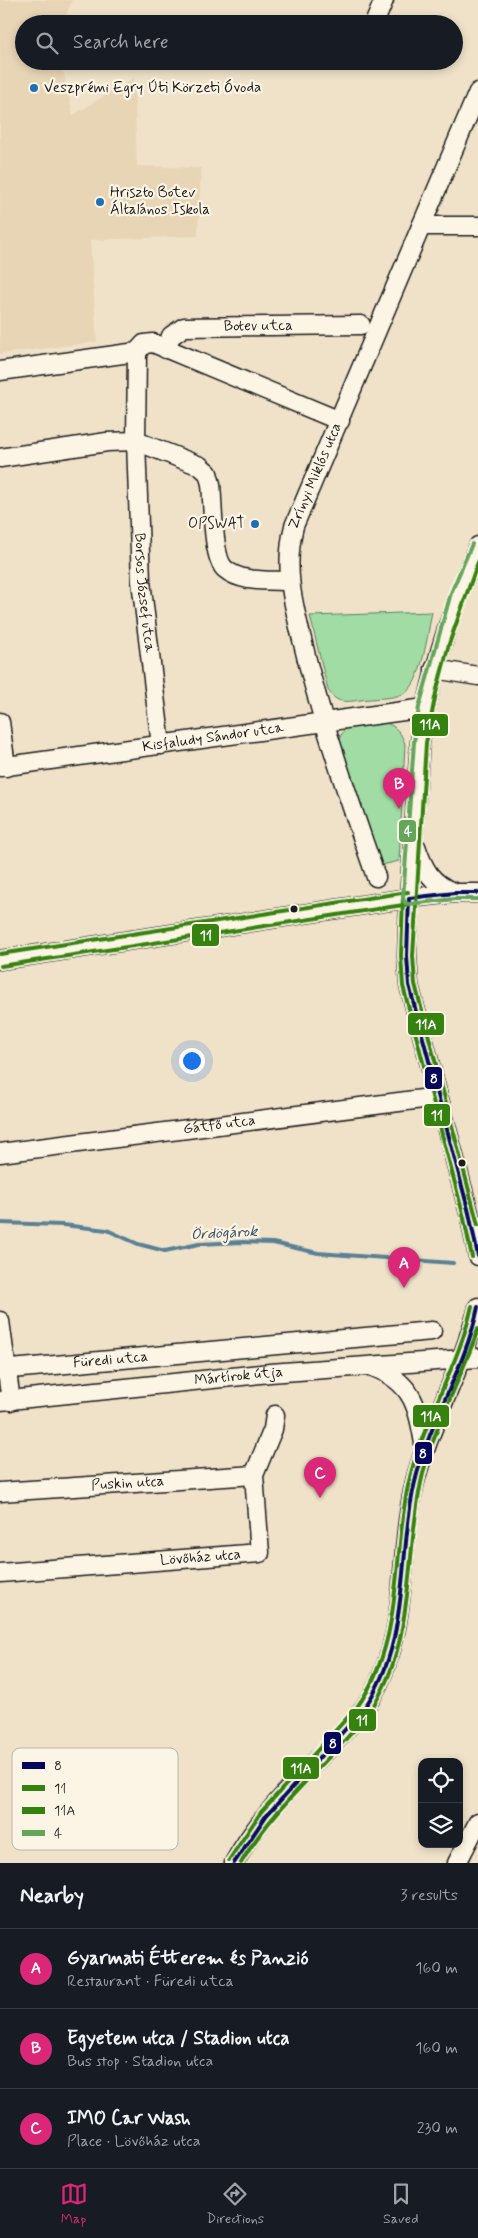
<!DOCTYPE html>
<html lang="en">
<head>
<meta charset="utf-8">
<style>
  body { margin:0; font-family:Mynerve,sans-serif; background:#242831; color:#f1f3f6 }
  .controls { position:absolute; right:15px; bottom:15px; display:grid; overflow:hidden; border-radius:10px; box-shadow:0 2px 8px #0003 }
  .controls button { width:45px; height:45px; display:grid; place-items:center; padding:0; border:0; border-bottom:1px solid #363941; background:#171b24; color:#f1f3f6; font:25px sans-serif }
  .you { position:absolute; left:191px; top:1060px; width:18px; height:18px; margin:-12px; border:4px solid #fff; border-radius:50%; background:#1a73e8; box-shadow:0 0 0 8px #1a73e833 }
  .badge { display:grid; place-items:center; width:32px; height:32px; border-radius:50%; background:#db2777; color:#fff; font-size:16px; font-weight:700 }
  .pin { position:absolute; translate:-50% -41px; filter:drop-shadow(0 1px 2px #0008) }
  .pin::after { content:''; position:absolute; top:26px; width:18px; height:15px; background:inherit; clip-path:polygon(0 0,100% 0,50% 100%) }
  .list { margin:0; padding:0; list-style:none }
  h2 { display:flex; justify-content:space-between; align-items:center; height:65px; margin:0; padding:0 20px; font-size:21px }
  h2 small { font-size:16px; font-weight:400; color:#9ea1a6 }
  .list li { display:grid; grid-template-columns:32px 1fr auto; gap:15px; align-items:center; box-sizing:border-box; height:80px; padding:0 20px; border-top:1px solid #363941 }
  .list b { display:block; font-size:19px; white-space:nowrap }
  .list p { margin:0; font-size:16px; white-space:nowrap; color:#9ea1a6 }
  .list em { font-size:16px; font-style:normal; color:#9ea1a6 }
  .icon { flex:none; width:28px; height:28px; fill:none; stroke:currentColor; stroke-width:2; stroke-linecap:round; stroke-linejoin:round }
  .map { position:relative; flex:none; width:478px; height:1863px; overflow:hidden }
  .search { position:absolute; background:#171b24; box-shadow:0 2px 8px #0003; left:15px; right:15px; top:15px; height:55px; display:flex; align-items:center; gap:12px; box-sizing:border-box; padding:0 18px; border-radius:28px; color:#9ea1a6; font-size:19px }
  .sheet { height:305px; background:#171b24 }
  nav { display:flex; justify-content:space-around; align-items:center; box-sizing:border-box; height:70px; border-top:1px solid #363941; background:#171b24; font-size:14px; color:#9ea1a6 }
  nav a { display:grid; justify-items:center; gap:2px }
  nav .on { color:#db2777 }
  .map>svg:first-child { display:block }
  .built { fill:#e8d5b6 }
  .green { fill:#a0dca3; stroke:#5e7c60 }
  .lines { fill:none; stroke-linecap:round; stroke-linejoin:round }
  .stream { stroke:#5a8094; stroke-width:4 }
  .minor-casing { stroke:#1c1c1c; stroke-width:21 }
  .minor { stroke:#fcf5e5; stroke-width:18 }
  .bus-1-casing { stroke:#fcf5e5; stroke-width:8 }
  .bus-2-casing { stroke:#fcf5e5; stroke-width:8 }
  .bus-3-casing { stroke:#fcf5e5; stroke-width:8 }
  .bus-4-casing { stroke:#fcf5e5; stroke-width:8 }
  .bus-1 { stroke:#05085a; stroke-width:4 }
  .bus-2 { stroke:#35820e; stroke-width:4 }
  .bus-3 { stroke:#35820e; stroke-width:4 }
  .bus-4 { stroke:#64a55a; stroke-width:4 }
  .poi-dot { fill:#1f6fb2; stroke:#fcf5e5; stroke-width:2 }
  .bus-dot { fill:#1c1c1c; stroke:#fcf5e5; stroke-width:2 }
  .labels { text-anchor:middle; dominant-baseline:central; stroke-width:4.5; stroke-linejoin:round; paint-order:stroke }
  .poi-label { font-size:15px; fill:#1c1c1c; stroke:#fcf5e5; text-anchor:start }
  .street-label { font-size:15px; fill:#1c1c1c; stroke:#fcf5e5 }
  .water-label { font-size:16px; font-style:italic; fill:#405662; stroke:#fcf5e5 }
  .key { fill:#fcf5e5; stroke:#b9b4a9; stroke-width:1 }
  .key-label { font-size:14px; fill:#1c1c1c }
  .line-badge { stroke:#fcf5e5; stroke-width:2 }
  .badge-label { font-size:14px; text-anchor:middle; font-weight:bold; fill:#fff }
</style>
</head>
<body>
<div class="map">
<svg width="478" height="1863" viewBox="0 0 478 1863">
  <rect width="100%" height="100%" fill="#f0e2c9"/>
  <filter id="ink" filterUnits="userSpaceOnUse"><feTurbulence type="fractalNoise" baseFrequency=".02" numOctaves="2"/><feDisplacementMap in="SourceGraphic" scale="10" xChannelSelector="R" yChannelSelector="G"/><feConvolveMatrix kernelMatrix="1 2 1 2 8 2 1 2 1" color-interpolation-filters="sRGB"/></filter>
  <g filter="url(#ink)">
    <!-- built -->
    <path class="built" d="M 0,0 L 72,0 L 63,24 L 24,24 L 24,61 L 61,61 L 73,115 L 134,78 L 137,166 L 201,168 L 198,236 L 90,240 L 97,342 L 0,354 Z"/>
    <!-- green -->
    <path class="green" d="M 432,612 C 428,630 422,687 403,694 C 392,699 374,698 361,700 C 346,702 336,704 328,690 L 310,616 Z
      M 386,723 C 397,727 401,733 405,744 L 399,861 L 378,866 L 339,743 L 340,737 L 347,726 Z"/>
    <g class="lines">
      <!-- stream -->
      <path class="stream" d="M 0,1223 L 63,1225 L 107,1230 L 138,1244 L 165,1251 L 199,1244 L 243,1242 L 273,1243 L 318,1253 L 453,1263"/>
      <!-- minor casing -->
      <g class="minor-casing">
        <g id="minor">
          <path d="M 374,24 L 384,0"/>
          <path d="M 421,226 L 478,226"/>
          <path id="s1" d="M 166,349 L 171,336 L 184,327 L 361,325"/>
          <path id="s2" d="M 137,352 L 136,441 L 141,581 L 161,745"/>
          <path d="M 0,371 L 137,352 L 144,344 L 153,343 L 340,421"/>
          <path d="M 0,458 L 107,442 L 136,441 L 200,466 L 208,473 L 211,484 C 213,502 212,558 225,569 C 241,583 269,580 289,581"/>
          <path d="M 478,546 C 451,610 430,673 420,742 L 409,898 L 407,956 L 409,985 L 469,1213 L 478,1256"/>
          <path d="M 434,669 L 478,676"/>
          <path d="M 0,722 L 6,767"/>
          <path id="s3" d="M 0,767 L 425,708"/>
          <path d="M 416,846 C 423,868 431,884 454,892"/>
          <path id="s4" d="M 376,877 C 351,805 326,734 307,660 C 296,613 282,574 294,526 L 478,92"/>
          <path d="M 0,960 L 409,898 L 455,893 L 478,893"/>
          <path id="s5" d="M 0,1153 L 438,1097"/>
          <path d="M 0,1321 L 11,1401"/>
          <path d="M 373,1367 C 415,1383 418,1409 425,1449"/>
          <path id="s6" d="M 0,1370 L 432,1331"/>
          <path id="s7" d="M 0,1401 L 270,1373 L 478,1358"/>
          <path id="s8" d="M 0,1492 L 254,1475"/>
          <path id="s9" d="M 0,1573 L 260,1553 L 254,1475 L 273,1429 L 275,1415"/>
          <path d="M 234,1863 C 258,1818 295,1783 330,1747 C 344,1731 360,1716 371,1698 C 412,1627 396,1551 417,1474 C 430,1428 453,1385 468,1340 C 471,1329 476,1318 478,1307"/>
          <path d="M 457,1863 L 478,1822"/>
        </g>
      </g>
      <!-- minor -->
      <use href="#minor" class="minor"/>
      <!-- bus-1 casing -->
      <g class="bus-1-casing">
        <path id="bus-1" d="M 409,898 L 407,956 L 409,985 L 469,1213 L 478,1256
          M 409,898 L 455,893 L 478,893
          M 234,1863 L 266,1816 L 362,1711 C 413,1643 396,1552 417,1474 C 432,1417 466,1365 478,1307"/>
      </g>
      <!-- bus-2 casing -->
      <g class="bus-2-casing">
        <path id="bus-2" d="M 403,898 L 401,956 L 403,986 L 463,1214 L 472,1257
          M 1,966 L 410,904
          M 241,1863 C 274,1806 326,1765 367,1715 C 417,1647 404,1556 422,1478 C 434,1427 461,1379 478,1329"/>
      </g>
      <!-- bus-3 casing -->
      <g class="bus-3-casing">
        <path id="bus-3" d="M 478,562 L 449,644 L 436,693 L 426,743 L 413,956 L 415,984 L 478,1225
          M 0,954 L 408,892
          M 229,1860 L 261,1812 L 357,1707 C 406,1640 391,1550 411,1473 C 426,1416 459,1364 472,1306"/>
      </g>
      <!-- bus-4 casing -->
      <g class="bus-4-casing">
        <path id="bus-4" d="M 472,544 L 451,593 L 419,707 L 414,742 L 403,898 L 405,903 L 409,904 L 455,899 L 478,899"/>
      </g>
      <!-- bus-1 -->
      <use href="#bus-1" class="bus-1"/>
      <!-- bus-2 -->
      <use href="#bus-2" class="bus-2"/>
      <!-- bus-3 -->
      <use href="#bus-3" class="bus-3"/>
      <!-- bus-4 -->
      <use href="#bus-4" class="bus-4"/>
    </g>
  </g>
  <!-- markers -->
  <g class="poi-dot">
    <circle cx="34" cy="88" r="5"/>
    <circle cx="100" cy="202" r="5"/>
    <circle cx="255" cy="524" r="5"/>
  </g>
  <g class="bus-dot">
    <circle cx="294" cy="909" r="4.5"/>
    <circle cx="462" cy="1163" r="4.5"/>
  </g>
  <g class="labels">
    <!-- poi labels -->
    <g class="poi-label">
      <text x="44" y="88">Veszprémi Egry Úti Körzeti Óvoda</text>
      <text x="110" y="193">Hriszto Botev<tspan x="110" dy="17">Általános Iskola</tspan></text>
      <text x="245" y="524" text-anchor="end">OPSWAT</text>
    </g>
    <!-- street labels -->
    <g class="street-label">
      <text stroke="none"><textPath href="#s1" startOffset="104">Botev utca</textPath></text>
      <text stroke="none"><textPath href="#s4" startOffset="418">Zrínyi Miklós utca</textPath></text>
      <text stroke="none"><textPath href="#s2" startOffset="241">Borsos József utca</textPath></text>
      <text stroke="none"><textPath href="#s3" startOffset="215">Kisfaludy Sándor utca</textPath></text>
      <text stroke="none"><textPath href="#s5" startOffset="221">Gátfő utca</textPath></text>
      <text stroke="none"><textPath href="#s6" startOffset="111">Füredi utca</textPath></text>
      <text stroke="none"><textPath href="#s7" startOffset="240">Mártírok útja</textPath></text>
      <text stroke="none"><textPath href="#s8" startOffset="128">Puskin utca</textPath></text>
      <text stroke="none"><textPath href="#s9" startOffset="201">Lövőház utca</textPath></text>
    </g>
    <!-- water labels -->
    <g class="water-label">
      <text transform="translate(224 1233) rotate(-3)">Ördögárok</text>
    </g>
  </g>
  <!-- legend -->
  <rect x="12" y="1748" width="166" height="102" rx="8" class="key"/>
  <rect x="22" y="1762" width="23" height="7" fill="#05085a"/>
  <rect x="22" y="1785" width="23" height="6" fill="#35820e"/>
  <rect x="22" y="1807" width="23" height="7" fill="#35820e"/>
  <rect x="22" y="1830" width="23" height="6" fill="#64a55a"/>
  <g class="key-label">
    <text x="54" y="1770">8</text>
    <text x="54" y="1793">11</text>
    <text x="54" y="1815">11A</text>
    <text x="54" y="1838">4</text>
  </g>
  <g class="line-badge">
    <rect x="411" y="713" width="38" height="24" rx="5" fill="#35820e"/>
    <rect x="398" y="819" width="19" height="24" rx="5" fill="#64a55a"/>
    <rect x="191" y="923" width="29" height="24" rx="5" fill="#35820e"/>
    <rect x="407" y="1012" width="38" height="24" rx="5" fill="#35820e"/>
    <rect x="424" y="1066" width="19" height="24" rx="5" fill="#05085a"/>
    <rect x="423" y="1103" width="28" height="24" rx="5" fill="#35820e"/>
    <rect x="412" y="1404" width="38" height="24" rx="5" fill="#35820e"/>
    <rect x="414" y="1441" width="19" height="24" rx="5" fill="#05085a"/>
    <rect x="348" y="1708" width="29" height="24" rx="5" fill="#35820e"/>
    <rect x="323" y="1731" width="19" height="24" rx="5" fill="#05085a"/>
    <rect x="282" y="1756" width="38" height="24" rx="5" fill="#35820e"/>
  </g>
  <g class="badge-label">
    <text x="430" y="729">11A</text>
    <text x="408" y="836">4</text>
    <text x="206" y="940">11</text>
    <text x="426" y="1029">11A</text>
    <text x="434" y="1083">8</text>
    <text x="437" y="1120">11</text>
    <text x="431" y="1421">11A</text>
    <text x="423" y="1458">8</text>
    <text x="362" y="1725">11</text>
    <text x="333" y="1748">8</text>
    <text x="301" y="1773">11A</text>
  </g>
</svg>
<div class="controls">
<button><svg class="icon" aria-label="locate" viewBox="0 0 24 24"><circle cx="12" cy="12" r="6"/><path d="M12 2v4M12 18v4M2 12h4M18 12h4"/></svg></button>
<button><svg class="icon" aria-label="layers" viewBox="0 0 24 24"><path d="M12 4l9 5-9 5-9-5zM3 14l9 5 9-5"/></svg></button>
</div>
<div class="you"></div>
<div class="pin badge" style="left:404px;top:1288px">A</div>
<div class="pin badge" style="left:399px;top:809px">B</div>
<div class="pin badge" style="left:320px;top:1498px">C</div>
<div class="search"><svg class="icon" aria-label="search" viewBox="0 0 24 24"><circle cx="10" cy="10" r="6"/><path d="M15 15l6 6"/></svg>Search here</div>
</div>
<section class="sheet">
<h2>Nearby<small>3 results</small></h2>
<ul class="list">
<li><span class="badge">A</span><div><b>Gyarmati Étterem és Panzió</b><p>Restaurant · Füredi utca</p></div><em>160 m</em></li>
<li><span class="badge">B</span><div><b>Egyetem utca / Stadion utca</b><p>Bus stop · Stadion utca</p></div><em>160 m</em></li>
<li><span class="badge">C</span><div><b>IMO Car Wash</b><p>Place · Lövőház utca</p></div><em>230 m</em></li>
</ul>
</section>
<nav>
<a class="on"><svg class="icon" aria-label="map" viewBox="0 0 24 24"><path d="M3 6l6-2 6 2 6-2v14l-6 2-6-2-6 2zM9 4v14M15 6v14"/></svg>Map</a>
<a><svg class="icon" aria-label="directions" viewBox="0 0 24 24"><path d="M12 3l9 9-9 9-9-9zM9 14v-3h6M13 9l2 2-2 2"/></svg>Directions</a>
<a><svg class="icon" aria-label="saved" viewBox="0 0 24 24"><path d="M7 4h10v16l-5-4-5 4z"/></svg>Saved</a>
</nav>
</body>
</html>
